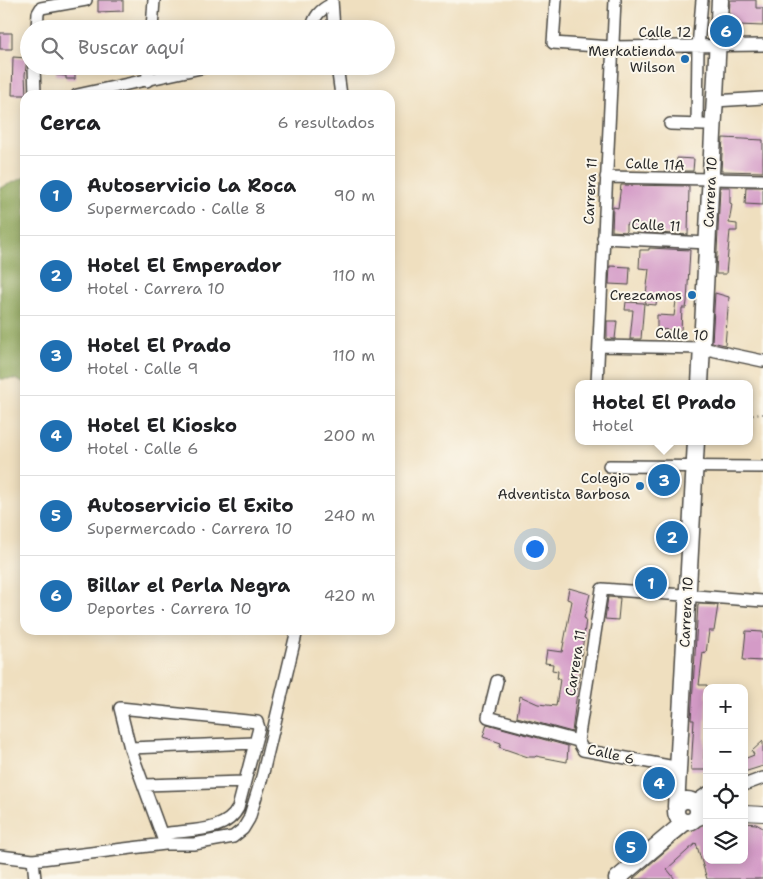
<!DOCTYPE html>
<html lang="es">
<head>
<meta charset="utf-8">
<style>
  body { margin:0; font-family:"Shantell Sans",sans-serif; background:#f6f6f6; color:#202124 }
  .controls { position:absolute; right:15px; bottom:15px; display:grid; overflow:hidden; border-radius:10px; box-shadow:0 2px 12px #0003 }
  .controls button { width:45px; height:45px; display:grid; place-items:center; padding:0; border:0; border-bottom:1px solid #e0e0e0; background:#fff; color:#202124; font:25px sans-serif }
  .you { position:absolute; left:534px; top:548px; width:18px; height:18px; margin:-12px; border:4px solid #fff; border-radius:50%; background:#1a73e8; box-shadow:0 0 0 8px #1a73e833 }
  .badge { display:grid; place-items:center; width:32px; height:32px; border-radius:50%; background:#1f6fb2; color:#fff; font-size:16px; font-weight:700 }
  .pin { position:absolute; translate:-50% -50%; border:2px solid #fff; box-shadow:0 1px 5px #0006 }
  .popup { position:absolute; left:575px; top:380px; width:178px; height:65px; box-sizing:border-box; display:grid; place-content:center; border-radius:10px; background:#fff; filter:drop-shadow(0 1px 4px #0005); font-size:16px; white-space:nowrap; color:#757577 }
  .popup b { font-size:19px; color:#202124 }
  .popup::after { content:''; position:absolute; left:50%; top:100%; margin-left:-10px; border:10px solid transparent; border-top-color:#fff }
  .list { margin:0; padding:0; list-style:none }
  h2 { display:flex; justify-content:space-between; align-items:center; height:65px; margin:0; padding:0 20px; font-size:21px }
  h2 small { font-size:16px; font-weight:400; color:#757577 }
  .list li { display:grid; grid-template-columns:32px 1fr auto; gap:15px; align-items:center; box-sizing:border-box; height:80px; padding:0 20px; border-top:1px solid #e0e0e0 }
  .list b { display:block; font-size:19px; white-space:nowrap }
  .list p { margin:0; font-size:16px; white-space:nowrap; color:#757577 }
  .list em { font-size:16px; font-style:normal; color:#757577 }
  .icon { flex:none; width:28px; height:28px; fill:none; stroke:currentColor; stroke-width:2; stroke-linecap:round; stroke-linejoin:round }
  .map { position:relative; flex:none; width:763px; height:879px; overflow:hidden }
  .search { position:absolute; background:#fff; box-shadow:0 2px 12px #0003; left:20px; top:20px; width:375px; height:55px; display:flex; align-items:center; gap:12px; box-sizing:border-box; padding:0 18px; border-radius:28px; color:#757577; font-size:19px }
  .panel { position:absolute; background:#fff; box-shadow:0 2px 12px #0003; left:20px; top:90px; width:375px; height:545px; border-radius:15px }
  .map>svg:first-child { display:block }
  .forest { fill:#8aa355; stroke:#5a6740 }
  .building { fill:#d49bc7 }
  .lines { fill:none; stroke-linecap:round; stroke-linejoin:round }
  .minor-casing { stroke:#484641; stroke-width:14 }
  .major-casing { stroke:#484641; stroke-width:16 }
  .highway-casing { stroke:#484641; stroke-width:19 }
  .path { stroke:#484641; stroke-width:2; stroke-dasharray:1 4; stroke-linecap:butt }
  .minor { stroke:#fff; stroke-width:11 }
  .major { stroke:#fff; stroke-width:14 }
  .highway { stroke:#fff; stroke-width:16 }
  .poi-dot { fill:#1f6fb2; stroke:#fbf7ec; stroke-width:2 }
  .labels { text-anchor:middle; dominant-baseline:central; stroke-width:4; stroke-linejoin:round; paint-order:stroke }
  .street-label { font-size:14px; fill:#2b2b2b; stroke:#fbf7ec }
  .poi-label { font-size:14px; fill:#2b2b2b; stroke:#fbf7ec; text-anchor:end }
</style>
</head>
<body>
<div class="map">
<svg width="763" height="879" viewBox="0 0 763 879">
  <rect width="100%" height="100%" fill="#fbf7ec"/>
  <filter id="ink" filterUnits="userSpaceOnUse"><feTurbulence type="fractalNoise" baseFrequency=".02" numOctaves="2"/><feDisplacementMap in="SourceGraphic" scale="10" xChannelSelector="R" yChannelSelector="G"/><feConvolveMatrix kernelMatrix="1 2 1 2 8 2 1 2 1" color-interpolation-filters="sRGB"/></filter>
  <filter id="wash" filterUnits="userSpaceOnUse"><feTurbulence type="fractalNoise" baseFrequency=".0096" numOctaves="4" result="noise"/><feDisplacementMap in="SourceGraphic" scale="20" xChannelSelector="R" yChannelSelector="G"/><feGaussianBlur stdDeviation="1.12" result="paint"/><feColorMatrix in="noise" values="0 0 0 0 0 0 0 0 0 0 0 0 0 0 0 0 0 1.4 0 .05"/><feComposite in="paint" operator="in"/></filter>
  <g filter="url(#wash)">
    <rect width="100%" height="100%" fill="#efdfbf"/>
    <!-- forest -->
    <path class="forest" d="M 25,177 L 25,384 L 15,379 L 0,379 L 0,188 Z"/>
    <g id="blocks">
      <!-- building -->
      <path class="building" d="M 98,0 L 123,0 L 123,11 L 98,12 Z
        M 730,0 L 756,0 L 756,8 L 763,8 L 763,26 L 738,25 L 738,38 L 728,38 Z
        M 0,33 L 12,33 L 12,49 L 0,49 Z
        M 13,57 L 27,58 L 25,75 L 26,95 L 12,95 Z
        M 57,66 L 75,67 L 75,79 L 66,79 L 66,76 L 56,75 Z
        M 723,138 L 763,140 L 763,172 L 721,171 Z
        M 677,158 L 694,159 L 693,171 L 676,171 Z
        M 621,185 L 689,186 L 688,235 L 643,232 L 643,224 L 626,224 L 626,232 L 612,231 L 613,207 L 618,208 Z
        M 720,187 L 730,187 L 730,203 L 732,204 L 729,223 L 737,224 L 737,231 L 730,231 L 726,274 L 716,274 Z
        M 746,187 L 763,187 L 763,205 L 745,204 Z
        M 649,248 L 690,250 L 687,302 L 686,308 L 682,308 L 681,331 L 657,329 L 657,315 L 674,316 L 676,301 L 672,300 L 672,296 L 657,295 L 656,305 L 645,304 L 649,269 L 639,268 L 640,250 L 649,250 Z
        M 610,266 L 630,267 L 629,285 L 609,284 Z
        M 715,293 L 729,297 L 725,345 L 712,342 Z
        M 626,302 L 644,303 L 641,339 L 630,339 L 633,310 L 625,310 Z
        M 607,321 L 617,321 L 615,339 L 607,339 Z
        M 569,588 L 590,594 L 584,618 L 586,619 L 572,732 L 517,717 L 520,696 L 538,704 L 556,706 L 560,679 L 557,679 L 558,671 L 552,670 L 553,664 L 545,663 L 547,650 L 562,652 L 572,601 L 567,599 Z
        M 608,597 L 620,598 L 618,620 L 605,619 Z
        M 698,604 L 718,605 L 714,631 L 709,631 L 706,653 L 703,652 L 699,685 L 707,685 L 704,759 L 707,759 L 707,770 L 691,770 L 694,720 L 691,720 L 692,704 Z
        M 746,631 L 763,632 L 763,661 L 743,660 Z
        M 487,724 L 568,746 L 567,762 L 536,756 L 535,757 L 528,757 L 499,747 L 501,743 L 483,737 Z
        M 763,741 L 763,766 L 744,772 L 744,759 L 754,755 L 752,751 Z
        M 744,823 L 756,824 L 763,828 L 763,879 L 707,879 L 696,843 L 667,869 L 675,879 L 633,879 L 693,827 L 707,824 L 707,860 L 744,860 Z"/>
    </g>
  </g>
  <g filter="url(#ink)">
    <use href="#blocks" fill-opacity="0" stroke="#484641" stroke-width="1"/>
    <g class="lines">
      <!-- minor casing -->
      <g class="minor-casing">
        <path id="minor" d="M 332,0 L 334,29
          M 556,0 L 553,43 L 612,47 L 763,45
          M 37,29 L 38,13 L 41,8 L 86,0
          M 152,29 L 154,0
          M 311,29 C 315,16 319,10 332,4
          M 34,66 L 35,95
          M 337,66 L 341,95
          M 147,81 L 149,66
          M 77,95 L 210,66
          M 715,101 L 763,98
          M 670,124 L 704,125
          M 697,125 L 698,47 L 702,0
          M 606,177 L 763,180
          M 603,238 L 708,243
          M 599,346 L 702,348 L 763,361
          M 597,384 L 615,0
          M 609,466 L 763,467
          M 497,681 L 488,717 L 578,741 L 583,750 L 680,768
          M 578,741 L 602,589 L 763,601
          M 130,748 L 255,743
          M 144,785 L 244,782
          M 744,785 L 763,778
          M 694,802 L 707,793
          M 163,834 C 188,829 225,834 238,808 L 259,728 L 257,722 L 120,708 L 130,748 L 165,844
          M 0,856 L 33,860
          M 35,879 L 33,860 L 165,844 L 194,844 L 233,837 L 243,829 L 249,819 L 262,777 L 297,630"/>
      </g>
      <!-- major casing -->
      <g class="major-casing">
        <path id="major" d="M 696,804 L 707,809
          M 744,813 L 763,814
          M 695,819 L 707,815"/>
      </g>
      <!-- highway casing -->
      <g class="highway-casing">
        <path id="highway" d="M 700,384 L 720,0
          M676 811a11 11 0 1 1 22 0a11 11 0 1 1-22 0Z
          M 676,807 L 696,441
          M 617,879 L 685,822"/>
      </g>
      <!-- path -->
      <path class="path" d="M 749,419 L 753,415 L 763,414"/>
      <!-- minor -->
      <use href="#minor" class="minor"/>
      <!-- major -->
      <use href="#major" class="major"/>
      <!-- highway -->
      <use href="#highway" class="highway"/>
    </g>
  </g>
  <!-- markers -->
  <g class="poi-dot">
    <circle cx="685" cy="59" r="5"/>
    <circle cx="692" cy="295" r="5"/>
    <circle cx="640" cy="486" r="5"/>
  </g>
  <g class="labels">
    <!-- street labels -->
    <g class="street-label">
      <text x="665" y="32">Calle 12</text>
      <text transform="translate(655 164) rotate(2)">Calle 11A</text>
      <text transform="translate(590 191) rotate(-87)">Carrera 11</text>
      <text transform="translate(710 192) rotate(-87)">Carrera 10</text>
      <text transform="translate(656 225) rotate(3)">Calle 11</text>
      <text transform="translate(682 334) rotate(3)">Calle 10</text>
      <text transform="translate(686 612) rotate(-87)">Carrera 10</text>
      <text transform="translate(575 663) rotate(-81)">Carrera 11</text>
      <text transform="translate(611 754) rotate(13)">Calle 6</text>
    </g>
    <!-- poi labels -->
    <g class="poi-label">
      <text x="675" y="51">Merkatienda<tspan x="675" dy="16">Wilson</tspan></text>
      <text x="682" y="295">Crezcamos</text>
      <text x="630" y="478">Colegio<tspan x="630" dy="16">Adventista Barbosa</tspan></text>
    </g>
  </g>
</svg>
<div class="controls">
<button>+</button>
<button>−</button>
<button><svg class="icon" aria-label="locate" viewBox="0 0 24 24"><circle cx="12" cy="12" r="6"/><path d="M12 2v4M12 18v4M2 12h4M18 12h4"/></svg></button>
<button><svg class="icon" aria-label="layers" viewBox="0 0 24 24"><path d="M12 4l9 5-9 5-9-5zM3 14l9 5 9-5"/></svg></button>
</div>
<div class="you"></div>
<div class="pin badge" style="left:651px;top:583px">1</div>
<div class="pin badge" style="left:672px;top:537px">2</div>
<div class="pin badge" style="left:664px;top:480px">3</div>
<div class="popup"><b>Hotel El Prado</b>Hotel</div>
<div class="pin badge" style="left:659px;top:783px">4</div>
<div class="pin badge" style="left:631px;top:847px">5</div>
<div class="pin badge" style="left:726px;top:31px">6</div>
<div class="search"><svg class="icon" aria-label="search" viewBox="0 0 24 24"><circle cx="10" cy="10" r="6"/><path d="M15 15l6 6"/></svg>Buscar aquí</div>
<section class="panel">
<h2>Cerca<small>6 resultados</small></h2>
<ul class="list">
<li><span class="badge">1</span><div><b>Autoservicio La Roca</b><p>Supermercado · Calle 8</p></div><em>90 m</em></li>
<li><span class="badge">2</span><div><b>Hotel El Emperador</b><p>Hotel · Carrera 10</p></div><em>110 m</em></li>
<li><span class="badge">3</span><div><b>Hotel El Prado</b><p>Hotel · Calle 9</p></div><em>110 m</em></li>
<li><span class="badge">4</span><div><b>Hotel El Kiosko</b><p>Hotel · Calle 6</p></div><em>200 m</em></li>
<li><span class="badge">5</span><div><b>Autoservicio El Exito</b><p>Supermercado · Carrera 10</p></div><em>240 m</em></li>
<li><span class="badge">6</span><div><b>Billar el Perla Negra</b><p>Deportes · Carrera 10</p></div><em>420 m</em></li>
</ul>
</section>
</div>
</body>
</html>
